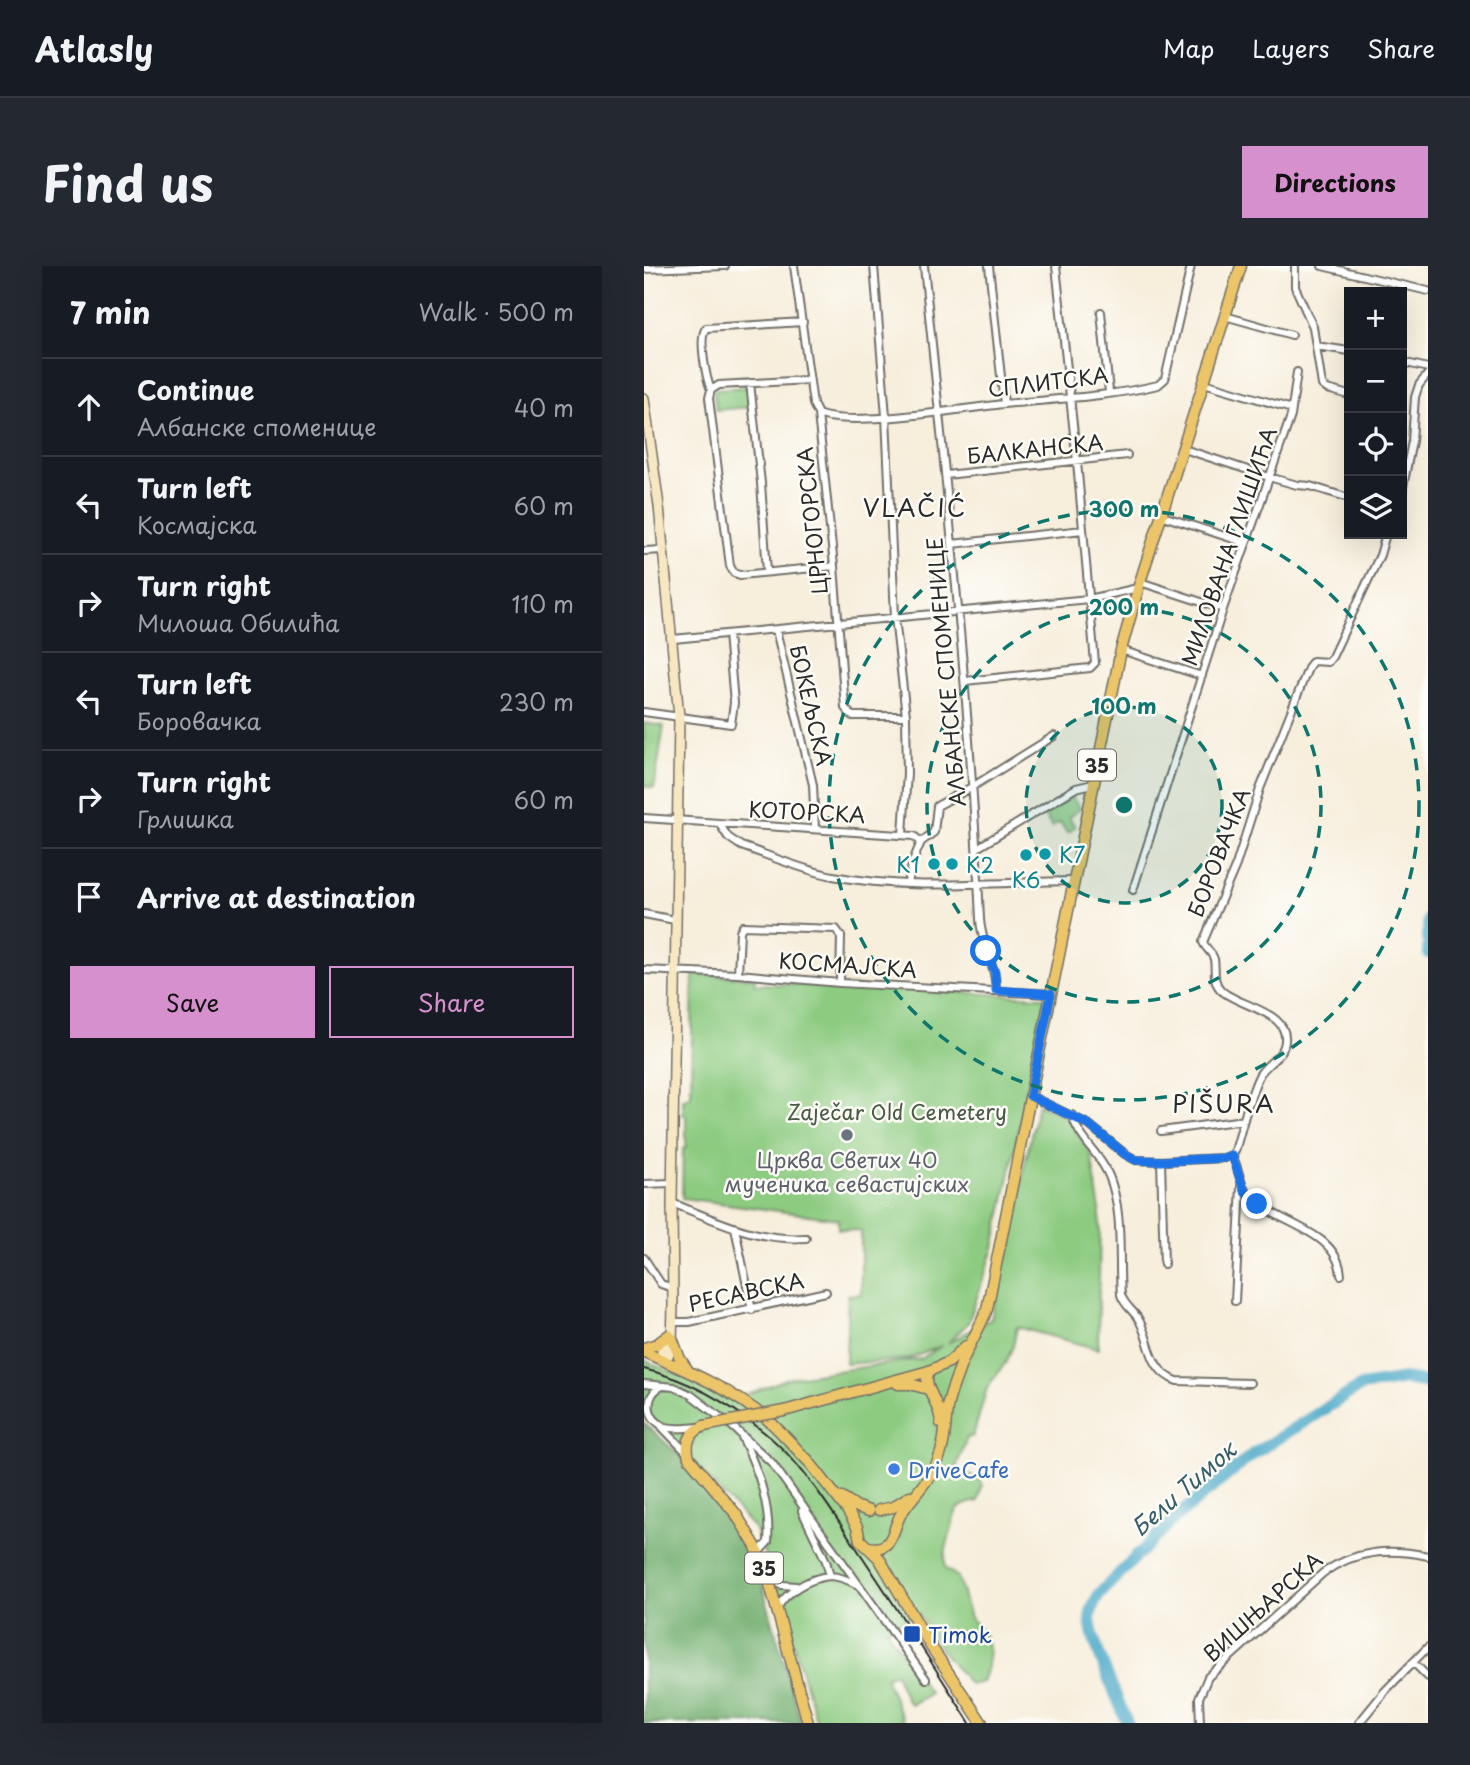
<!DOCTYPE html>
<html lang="en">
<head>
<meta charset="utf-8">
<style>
  body { margin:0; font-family:"Playpen Sans",sans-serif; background:#242831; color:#f1f3f6 }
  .controls { position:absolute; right:21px; top:21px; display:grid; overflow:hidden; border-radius:0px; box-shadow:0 7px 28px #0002 }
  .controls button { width:63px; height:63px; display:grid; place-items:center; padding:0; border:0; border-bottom:2px solid #363941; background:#171b24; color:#f1f3f6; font:35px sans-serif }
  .stop { position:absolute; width:21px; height:21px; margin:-16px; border:5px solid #1a73e8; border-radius:50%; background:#fff }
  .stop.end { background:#1a73e8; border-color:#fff; box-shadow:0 2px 7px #0008 }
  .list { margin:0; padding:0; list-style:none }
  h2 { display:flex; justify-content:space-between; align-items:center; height:91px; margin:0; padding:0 28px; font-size:30px }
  h2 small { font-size:23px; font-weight:400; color:#9ea1a6 }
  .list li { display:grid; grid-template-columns:46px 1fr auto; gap:21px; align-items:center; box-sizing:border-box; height:98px; padding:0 28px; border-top:2px solid #363941 }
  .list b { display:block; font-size:26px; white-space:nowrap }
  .list p { margin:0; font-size:23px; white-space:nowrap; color:#9ea1a6 }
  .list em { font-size:23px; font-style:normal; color:#9ea1a6 }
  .actions { display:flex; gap:14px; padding:21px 28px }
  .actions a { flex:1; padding:16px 0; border:2px solid #d690ce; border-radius:0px; text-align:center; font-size:24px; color:#d690ce }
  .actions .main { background:#d690ce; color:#111 }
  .icon { flex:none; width:38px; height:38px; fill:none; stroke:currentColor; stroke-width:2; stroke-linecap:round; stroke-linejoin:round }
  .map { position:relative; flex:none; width:784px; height:1457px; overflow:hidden; border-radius:0px }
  header { display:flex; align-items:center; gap:42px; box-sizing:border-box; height:98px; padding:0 35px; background:#171b24; border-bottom:2px solid #363941 }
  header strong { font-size:33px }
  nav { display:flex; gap:38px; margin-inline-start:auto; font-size:24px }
  .intro { display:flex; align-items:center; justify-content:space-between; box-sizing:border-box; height:168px; padding:0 42px }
  h1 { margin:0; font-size:49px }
  .button { padding:18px 32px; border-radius:0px; background:#d690ce; color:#111; font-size:24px; font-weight:700 }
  main { display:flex; gap:42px; padding:0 42px }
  aside { flex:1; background:#171b24; border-radius:0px; box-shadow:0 7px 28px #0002 }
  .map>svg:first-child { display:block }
  .green { fill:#8dcb81; stroke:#5c7b56; stroke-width:2 }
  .forest { fill:#72af6f; stroke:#4e6d4d; stroke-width:2 }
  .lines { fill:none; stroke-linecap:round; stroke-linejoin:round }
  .river { stroke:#49a8c8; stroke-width:12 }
  .street-casing { stroke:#726f69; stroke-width:10 }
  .secondary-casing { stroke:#726f69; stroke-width:12 }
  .primary-casing { stroke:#726f69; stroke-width:13 }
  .street { stroke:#fff; stroke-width:6 }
  .secondary { stroke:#f7e8c3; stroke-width:9 }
  .primary { stroke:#ecc569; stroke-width:10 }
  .rail { stroke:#2b2b2b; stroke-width:2 }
  .primary-bridge-casing { stroke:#726f69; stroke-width:13; stroke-linecap:butt }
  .primary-bridge { stroke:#ecc569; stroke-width:10 }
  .route { stroke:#1a73e8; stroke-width:9 }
  .ring { fill:none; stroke:#0f766e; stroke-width:3.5; stroke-dasharray:12 9 }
  .culture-dot { fill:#0f9aa8; stroke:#fdfcf7; stroke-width:2.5 }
  .worship-dot { fill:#6b7280; stroke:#fdfcf7; stroke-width:2.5 }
  .shop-dot { fill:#3f7fe0; stroke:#fdfcf7; stroke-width:2.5 }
  .transit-dot { fill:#1a4fb4; stroke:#fdfcf7; stroke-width:2.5 }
  .labels { text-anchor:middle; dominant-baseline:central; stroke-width:5; stroke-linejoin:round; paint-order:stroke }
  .shield { fill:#fdfcf7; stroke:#6a6a68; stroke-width:2 }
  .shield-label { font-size:19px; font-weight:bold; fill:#2b2b2b }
  .street-label { font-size:21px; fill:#2b2b2b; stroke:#fdfcf7 }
  .culture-label { font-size:21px; fill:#0d838f; stroke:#fdfcf7; text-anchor:start }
  .park-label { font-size:21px; fill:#485b45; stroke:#fdfcf7 }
  .worship-label { font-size:21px; fill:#5b616d; stroke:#fdfcf7 }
  .shop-label { font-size:21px; fill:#366cbe; stroke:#fdfcf7; text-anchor:start }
  .transit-label { font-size:21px; fill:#164399; stroke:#fdfcf7; text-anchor:start }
  .water-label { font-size:23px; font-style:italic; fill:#375d6a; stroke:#fdfcf7 }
  .quarter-label { font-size:24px; letter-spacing:2px; fill:#2b2b2b; stroke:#fdfcf7 }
  .centre { fill:#0f766e; stroke:#fdfcf7; stroke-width:3.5 }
  .ring-label { font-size:21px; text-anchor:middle; font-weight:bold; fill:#0f766e; stroke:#fdfcf7; stroke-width:5; stroke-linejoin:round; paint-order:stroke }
</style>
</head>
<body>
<header>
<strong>Atlasly</strong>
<nav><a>Map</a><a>Layers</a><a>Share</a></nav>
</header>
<div class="intro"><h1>Find us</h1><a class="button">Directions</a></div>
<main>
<aside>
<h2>7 min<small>Walk · 500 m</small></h2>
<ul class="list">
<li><svg class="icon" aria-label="ahead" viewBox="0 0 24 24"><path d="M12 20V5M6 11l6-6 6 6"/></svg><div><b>Continue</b><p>Албанске споменице</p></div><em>40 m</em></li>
<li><svg class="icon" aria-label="left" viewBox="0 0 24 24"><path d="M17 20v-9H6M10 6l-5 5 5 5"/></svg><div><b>Turn left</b><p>Космајска</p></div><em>60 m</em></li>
<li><svg class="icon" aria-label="right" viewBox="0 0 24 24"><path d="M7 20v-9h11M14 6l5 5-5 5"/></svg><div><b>Turn right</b><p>Милоша Обилића</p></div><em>110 m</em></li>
<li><svg class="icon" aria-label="left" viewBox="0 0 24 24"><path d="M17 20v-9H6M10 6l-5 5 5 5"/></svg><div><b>Turn left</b><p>Боровачка</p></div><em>230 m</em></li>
<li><svg class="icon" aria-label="right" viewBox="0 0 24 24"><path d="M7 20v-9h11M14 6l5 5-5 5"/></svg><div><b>Turn right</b><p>Грлишка</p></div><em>60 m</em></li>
<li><svg class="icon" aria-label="arrive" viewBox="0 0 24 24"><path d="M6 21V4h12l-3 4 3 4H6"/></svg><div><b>Arrive at destination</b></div></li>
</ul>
<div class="actions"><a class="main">Save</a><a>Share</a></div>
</aside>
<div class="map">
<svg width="784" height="1457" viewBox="0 0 784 1457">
  <rect width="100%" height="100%" fill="#fdfcf7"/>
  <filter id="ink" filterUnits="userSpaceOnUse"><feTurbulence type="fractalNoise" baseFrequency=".0143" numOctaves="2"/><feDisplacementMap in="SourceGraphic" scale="14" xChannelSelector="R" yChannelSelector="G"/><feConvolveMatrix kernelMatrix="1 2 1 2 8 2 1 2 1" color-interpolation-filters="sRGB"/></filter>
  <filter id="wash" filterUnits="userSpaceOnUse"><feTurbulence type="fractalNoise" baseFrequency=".00686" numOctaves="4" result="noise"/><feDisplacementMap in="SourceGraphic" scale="28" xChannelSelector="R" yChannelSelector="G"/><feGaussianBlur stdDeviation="1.57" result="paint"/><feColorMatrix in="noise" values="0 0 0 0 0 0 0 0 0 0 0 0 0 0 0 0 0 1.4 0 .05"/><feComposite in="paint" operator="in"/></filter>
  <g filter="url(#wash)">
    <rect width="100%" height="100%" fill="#f7eedc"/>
    <!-- green -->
    <path class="green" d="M 102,121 L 104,124 L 106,141 L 72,144 L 70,126 L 72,123 Z
      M 0,457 L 20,460 L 10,522 L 0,520 Z
      M 428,531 L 436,543 L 425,551 L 431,561 L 423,567 L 416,556 L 408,561 L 400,549 Z
      M 49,708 L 111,712 L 111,718 L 184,719 L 399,731 L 402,733 L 350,982 L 324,1057 L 304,1077 L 347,1053 L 394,838 L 424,852 L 447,888 L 456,945 L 454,1083 L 373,1061 L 369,1080 L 362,1096 L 343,1122 L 329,1170 L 323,1172 L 312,1201 L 321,1208 L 336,1213 L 338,1220 L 334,1235 C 306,1240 312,1249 306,1269 C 302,1282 300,1288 301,1302 L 314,1311 L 326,1352 L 338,1365 L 345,1383 L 343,1401 L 338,1416 L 326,1419 L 298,1385 L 274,1347 L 242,1363 L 286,1428 L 267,1438 L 263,1435 L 251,1407 L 241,1411 L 260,1457 L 173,1457 L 129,1309 L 110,1262 L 0,1144 L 0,1094 L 90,1134 L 144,1112 L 277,1093 L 299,1079 L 265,1093 L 202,1098 L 204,1029 L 217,1028 L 217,965 L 194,963 L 194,953 L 38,932 L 39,883 L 42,882 L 42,851 L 39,847 L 39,833 L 47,830 Z"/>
    <!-- forest -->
    <path class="forest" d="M 0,1157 L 34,1188 L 90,1259 L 114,1304 L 157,1457 L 0,1457 Z"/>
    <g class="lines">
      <!-- river -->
      <path class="river" d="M 784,653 L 784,687
        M 483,1457 C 473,1430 449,1381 446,1354 C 446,1344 451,1336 455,1328 L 529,1254 L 609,1188 L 717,1120 L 761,1113 L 784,1117"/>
    </g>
  </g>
  <g filter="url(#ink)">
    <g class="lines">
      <!-- street casing -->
      <g class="street-casing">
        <path id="street" d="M 150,0 L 169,138 L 174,148 L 190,300 L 201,442 L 208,450 L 262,450
          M 230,0 L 242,150 L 251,351 L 262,450 L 263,507 L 259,568
          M 280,0 C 302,217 326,434 336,653 C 337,678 352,698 352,724
          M 345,0 L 360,138
          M 651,0 L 651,21 L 669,61 L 678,119 L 683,123 L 705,129
          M 678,0 L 784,25
          M 0,3 L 81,0
          M 457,46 L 465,126
          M 581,50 L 648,69
          M 672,80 L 705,85
          M 758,96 L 784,102
          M 166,114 L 75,119 L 67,124 L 65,132 L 86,300 L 90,307 L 96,309 L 190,300
          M 106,117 L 117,217 L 123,306
          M 560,117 L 648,143
          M 67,124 C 62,112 54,71 62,62 L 159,56
          M 174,148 C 206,162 320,142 360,138 C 410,133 464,131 514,119 L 521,113 L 547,0
          M 540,183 L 625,211 L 653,219 L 666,220 L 705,232
          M 302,209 L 483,189
          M 758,226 L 768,175 L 771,131 L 775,119 L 784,108
          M 519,250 L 602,277
          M 308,278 L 439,264
          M 0,285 L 20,284
          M 496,316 L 579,343
          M 132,364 L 169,519 L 171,563
          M 29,373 L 445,333 L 494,322
          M 477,384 L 558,410
          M 321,415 L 446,402 L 451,397 L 433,196 L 412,0
          M 0,446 L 87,458 L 90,437 L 84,368
          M 0,552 L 270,570 L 277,576 L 269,595 L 264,617
          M 75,557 L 84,571 L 97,580 C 127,590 158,604 189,610 C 267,625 351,616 430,615
          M 277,576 L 290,566 L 293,540 L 328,521 L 410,470
          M 333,582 L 432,522 L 449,518
          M 489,624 L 579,343 L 647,150 L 653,106
          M 0,648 L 31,654
          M 0,704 L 94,708 L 196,717 L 407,728
          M 94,708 L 96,665 L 99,660 L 192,663 L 197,670 L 196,717
          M 386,830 L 444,858 L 481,888 L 492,894 L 517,895 L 580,892 L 588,889 L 591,885 C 598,863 605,828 616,808 C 622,798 637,791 640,780 C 650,745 594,741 577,724 C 568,715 572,704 570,693 C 568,686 561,682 559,676 L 592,599 L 616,523 L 665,400 L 669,395 L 684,396 L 688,391 L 736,289 L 742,268
          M 428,849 C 434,872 456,888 465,910 C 480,947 474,990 477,1029 C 481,1041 491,1045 496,1056 C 507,1077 505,1105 533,1115 L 606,1117
          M 517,865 L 600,854
          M 588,889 C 596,904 595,921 608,933 C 635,958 694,965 697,1009
          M 517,895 L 520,998
          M 0,918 L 28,917
          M 28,937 C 71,954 114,976 162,972
          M 91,962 L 108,1044
          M 0,992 L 17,1018 L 29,1022
          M 591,1035 L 597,920
          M 28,1056 L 45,1056 L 182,1026
          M 0,1118 L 30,1121 L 47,1129 L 89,1161 L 128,1197 L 282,1413
          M 19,1120 C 0,1127 1,1154 22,1161 C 33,1164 46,1161 57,1161
          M 18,1161 L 43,1187
          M 98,1171 C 114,1204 127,1239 124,1276 L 114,1287
          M 158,1245 L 182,1295 L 186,1310
          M 125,1309 L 138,1319 L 152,1320
          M 134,1341 C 143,1325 166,1312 185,1310 C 194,1310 204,1314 212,1318
          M 769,1396 L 784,1411
          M 556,1457 L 555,1432 L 564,1411 L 679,1307 C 711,1284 746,1282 784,1290
          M 715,1457 L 741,1425 L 784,1381"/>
      </g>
      <!-- secondary casing -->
      <g class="secondary-casing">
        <path id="secondary" d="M 0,132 L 15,240 L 35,451 L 28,937 L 29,1039 L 28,1077 L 25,1088 L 20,1094
          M 18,1093 L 18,1083 L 25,1069"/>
      </g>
      <!-- primary casing -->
      <g class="primary-casing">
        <path id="primary" d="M 28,1072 L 36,1093 L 43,1103
          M 0,1082 L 13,1078 L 25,1069
          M 0,1086 C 44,1105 87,1123 124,1154 C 139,1167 152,1183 166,1197
          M 285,1105 C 277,1121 296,1135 297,1157
          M 254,1118 L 266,1118 L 284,1123
          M 140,1145 L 285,1105 L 305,1096 L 322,1080
          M 60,1160 C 45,1167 41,1177 45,1192 L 92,1248 L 112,1281 L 125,1315 L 164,1457
          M 163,1193 L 203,1244 L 213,1261 L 216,1274 L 235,1292 L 286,1379 L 338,1457
          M 198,1231 L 213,1241 L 225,1245
          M 235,1244 L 249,1241 L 266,1230
          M 225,1281 C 250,1286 248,1263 257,1248 C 269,1229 285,1216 294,1195 C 301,1178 301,1161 303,1142 C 305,1130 310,1118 314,1107 C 321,1084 335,1065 343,1043 L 477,384 L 496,316 L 597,0"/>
      </g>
      <!-- street -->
      <use href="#street" class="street"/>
      <!-- secondary -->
      <use href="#secondary" class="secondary"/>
      <!-- primary -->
      <use href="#primary" class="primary"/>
      <!-- rail -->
      <path class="rail" d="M 0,1103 C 45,1114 85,1137 121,1167 C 155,1194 183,1238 207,1274 C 248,1334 287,1396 326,1457"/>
      <!-- primary-bridge casing -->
      <g class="primary-bridge-casing">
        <path id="primary-bridge" d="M 60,1160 L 140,1145"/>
      </g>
      <!-- primary-bridge -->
      <use href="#primary-bridge" class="primary-bridge"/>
    </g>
  </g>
  <g class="lines" filter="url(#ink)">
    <!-- route -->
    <path class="route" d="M 342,685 L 351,706 L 352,724 L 407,728 L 386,830 L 444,858 L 481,888 L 492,894 L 517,895 L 580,892 L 588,889 L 600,924 L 613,938"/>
  </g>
  <!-- distance rings -->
  <circle cx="480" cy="539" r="98" fill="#0f766e" fill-opacity=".12"/>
  <g class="ring">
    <circle cx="480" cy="539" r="98"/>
    <circle cx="480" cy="539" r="197"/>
    <circle cx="480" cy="539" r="295"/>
  </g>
  <!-- markers -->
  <g class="culture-dot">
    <circle cx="401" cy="588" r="7"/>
    <circle cx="382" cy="589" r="7"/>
    <circle cx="290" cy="598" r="7"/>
    <circle cx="308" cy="598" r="7"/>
  </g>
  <circle class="worship-dot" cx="203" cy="869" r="7"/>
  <circle class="shop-dot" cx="250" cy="1203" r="7"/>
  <rect class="transit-dot" x="259" y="1359" width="18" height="18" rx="3.5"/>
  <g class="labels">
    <!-- shield labels -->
    <g class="shield">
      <rect x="434" y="483.5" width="38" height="31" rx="5"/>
      <rect x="101" y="1286.5" width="38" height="31" rx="5"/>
    </g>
    <g class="shield-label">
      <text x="453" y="499">35</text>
      <text x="120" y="1302">35</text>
    </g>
    <!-- street labels -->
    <g class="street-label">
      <text transform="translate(404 115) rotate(-7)">СПЛИТСКА</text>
      <text transform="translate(391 182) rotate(-6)">БАЛКАНСКА</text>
      <text transform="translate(167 255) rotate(-96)">ЦРНОГОРСКА</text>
      <text transform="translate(584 280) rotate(-71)">МИЛОВАНА ГЛИШИЋА</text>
      <text transform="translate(301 406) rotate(-95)">АЛБАНСКЕ СПОМЕНИЦЕ</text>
      <text transform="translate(168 439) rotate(77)">БОКЕЉСКА</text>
      <text transform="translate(163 545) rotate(3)">КОТОРСКА</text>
      <text transform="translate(574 586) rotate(-69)">БОРОВАЧКА</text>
      <text transform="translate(204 698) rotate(4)">КОСМАЈСКА</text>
      <text transform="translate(102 1025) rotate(-12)">РЕСАВСКА</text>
      <text transform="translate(618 1340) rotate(-42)">ВИШЊАРСКА</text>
    </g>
    <!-- culture labels -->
    <g class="culture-label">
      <text x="415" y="588">K7</text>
      <text x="276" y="598" text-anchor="end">K1</text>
      <text x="322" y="598">K2</text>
      <text x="382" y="613" text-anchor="middle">K6</text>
    </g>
    <!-- park labels -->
    <g class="park-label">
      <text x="253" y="845">Zaječar Old Cemetery</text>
    </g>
    <!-- worship labels -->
    <g class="worship-label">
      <text x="203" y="893">Црква Светих 40<tspan x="203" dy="24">мученика севастијских</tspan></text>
    </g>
    <!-- shop labels -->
    <g class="shop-label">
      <text x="264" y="1203">DriveCafe</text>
    </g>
    <!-- transit labels -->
    <g class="transit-label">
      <text x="284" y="1368">Timok</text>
    </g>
    <!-- water labels -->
    <g class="water-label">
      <text transform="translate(539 1222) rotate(-41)">Бели Тимок</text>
    </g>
    <!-- quarter labels -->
    <g class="quarter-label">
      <text x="271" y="241">VLAČIĆ</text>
      <text x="580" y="837">PIŠURA</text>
    </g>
  </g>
  <circle cx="480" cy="539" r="10" class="centre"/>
  <g class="ring-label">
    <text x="480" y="251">300 m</text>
    <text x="480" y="349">200 m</text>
    <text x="480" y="448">100 m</text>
  </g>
</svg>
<div class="controls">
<button>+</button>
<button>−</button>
<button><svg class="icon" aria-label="locate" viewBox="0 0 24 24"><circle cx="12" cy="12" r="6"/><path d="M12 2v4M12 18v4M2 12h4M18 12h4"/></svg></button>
<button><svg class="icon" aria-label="layers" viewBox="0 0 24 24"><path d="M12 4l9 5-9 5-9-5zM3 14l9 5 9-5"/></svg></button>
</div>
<div class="stop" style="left:342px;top:685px"></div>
<div class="stop end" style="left:613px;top:938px"></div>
</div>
</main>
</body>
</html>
